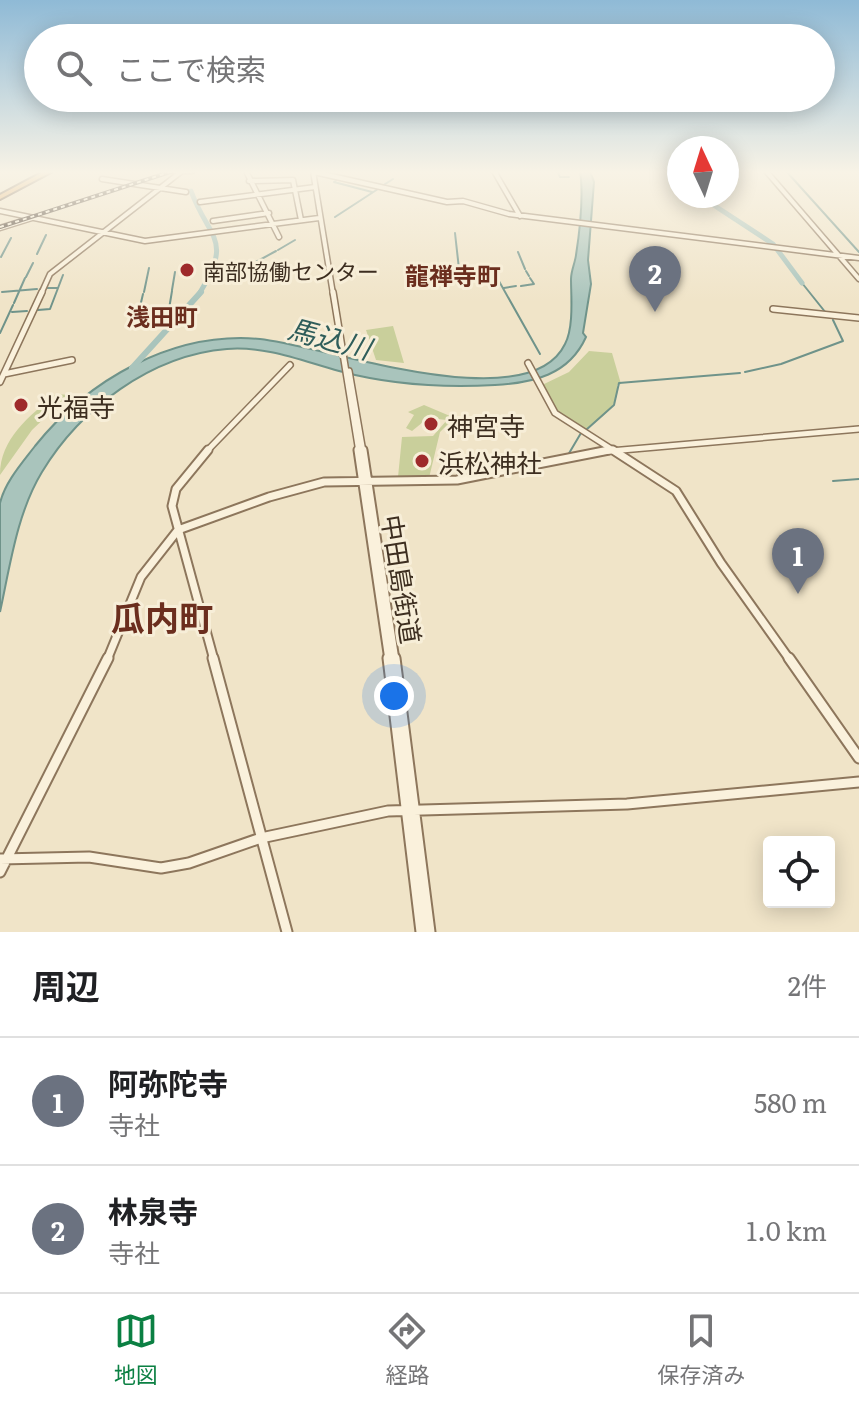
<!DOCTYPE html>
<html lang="ja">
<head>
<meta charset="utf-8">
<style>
  body { margin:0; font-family:Literata,"Noto Sans JP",serif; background:#f6f6f6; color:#202124 }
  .controls { position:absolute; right:24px; bottom:24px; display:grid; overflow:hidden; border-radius:8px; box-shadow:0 4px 20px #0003 }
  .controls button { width:72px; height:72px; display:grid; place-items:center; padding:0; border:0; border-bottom:2px solid #e0e0e0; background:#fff; color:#202124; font:40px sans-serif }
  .compass { position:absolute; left:667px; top:136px; width:72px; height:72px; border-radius:50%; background:#fff; box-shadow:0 4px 20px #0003; rotate:356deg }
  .you { position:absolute; left:394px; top:696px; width:28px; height:28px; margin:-20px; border:6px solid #fff; border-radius:50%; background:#1a73e8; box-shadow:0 0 0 12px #1a73e833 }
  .badge { display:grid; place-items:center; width:52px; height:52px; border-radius:50%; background:#0b8043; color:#fff; font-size:26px; font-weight:700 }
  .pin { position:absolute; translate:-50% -66px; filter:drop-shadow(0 2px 4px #0008) }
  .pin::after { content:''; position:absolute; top:42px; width:28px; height:24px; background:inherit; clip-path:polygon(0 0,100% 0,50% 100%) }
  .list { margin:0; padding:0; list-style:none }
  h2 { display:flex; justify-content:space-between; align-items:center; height:104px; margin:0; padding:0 32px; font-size:34px }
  h2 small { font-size:26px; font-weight:400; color:#757577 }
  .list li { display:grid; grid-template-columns:52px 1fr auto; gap:24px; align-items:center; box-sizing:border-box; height:128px; padding:0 32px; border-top:2px solid #e0e0e0 }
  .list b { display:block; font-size:30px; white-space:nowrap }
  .list p { margin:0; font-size:26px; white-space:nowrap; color:#757577 }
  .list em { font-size:26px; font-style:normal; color:#757577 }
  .icon { flex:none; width:44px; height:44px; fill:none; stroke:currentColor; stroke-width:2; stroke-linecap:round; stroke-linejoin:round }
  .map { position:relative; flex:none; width:859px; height:932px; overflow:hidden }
  .search { position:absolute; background:#fff; box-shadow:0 4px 20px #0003; left:24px; right:24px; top:24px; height:88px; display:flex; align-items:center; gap:20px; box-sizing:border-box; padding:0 28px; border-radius:44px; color:#757577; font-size:30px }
  .sheet { height:360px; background:#fff }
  nav { display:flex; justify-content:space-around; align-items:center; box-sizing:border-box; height:112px; border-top:2px solid #e0e0e0; background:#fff; font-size:22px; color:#757577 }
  nav a { display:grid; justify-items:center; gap:4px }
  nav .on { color:#0b8043 }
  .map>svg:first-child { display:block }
  .green { fill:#c9cf9b }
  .water { fill:#a9c4bc; stroke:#6f938a; stroke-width:2 }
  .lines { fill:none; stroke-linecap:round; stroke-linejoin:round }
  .stream { stroke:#6f938a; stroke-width:2 }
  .river-far1 { stroke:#a9c4bc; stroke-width:5 }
  .river { stroke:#a9c4bc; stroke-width:6 }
  .minor-far3-casing { stroke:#8d765c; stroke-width:7 }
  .minor-far2-casing { stroke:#8d765c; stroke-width:8 }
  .minor-far1-casing { stroke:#8d765c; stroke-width:11 }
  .minor-casing { stroke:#8d765c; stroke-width:13 }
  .highway-casing { stroke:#5b4430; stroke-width:4 }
  .minor-far3 { stroke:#faf1dc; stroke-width:4 }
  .minor-far2 { stroke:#faf1dc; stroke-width:5 }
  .minor-far1 { stroke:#faf1dc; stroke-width:7 }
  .minor { stroke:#faf1dc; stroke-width:9 }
  .highway { fill:#e0a458; fill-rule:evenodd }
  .rail-casing { stroke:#3d2e20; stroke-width:4 }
  .rail { stroke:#f7eed8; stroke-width:2; stroke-dasharray:4; stroke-linecap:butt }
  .poi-dot { fill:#9e2a2b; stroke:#f7eed8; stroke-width:3 }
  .labels { text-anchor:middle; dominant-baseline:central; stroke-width:6; stroke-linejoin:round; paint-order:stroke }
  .far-poi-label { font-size:22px; fill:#3d2e20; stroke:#f7eed8; text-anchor:start }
  .far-neighbourhood-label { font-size:24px; font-weight:bold; fill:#6b2e1e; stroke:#f7eed8 }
  .poi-label { font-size:26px; fill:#3d2e20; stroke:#f7eed8; text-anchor:start }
  .street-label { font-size:26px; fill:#3d2e20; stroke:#f7eed8 }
  .water-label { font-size:28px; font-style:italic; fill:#2f5d5a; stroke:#f7eed8 }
  .near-neighbourhood-label { font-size:34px; font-weight:bold; fill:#6b2e1e; stroke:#f7eed8 }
</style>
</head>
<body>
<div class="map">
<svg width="859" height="932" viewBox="0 0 859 932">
  <rect width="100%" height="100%" fill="#f0e4c8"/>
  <!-- green -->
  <path class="green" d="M 393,326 L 404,363 L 376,360 L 366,330 Z
    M 589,351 L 612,353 L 621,384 L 617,385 C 621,406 599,419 584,431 L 555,411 L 542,385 L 569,372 Z
    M 56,394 L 69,395 L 32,430 L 0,475 C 0,439 29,416 56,394 Z
    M 424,405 L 450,416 L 451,421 L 440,432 L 429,478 L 398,477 L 402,437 L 433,436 L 447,420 L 428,418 L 412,431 L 406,428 L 414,415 L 408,412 Z"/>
  <!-- water -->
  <path class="water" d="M 580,171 L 590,171 L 594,182 L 588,260 L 591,284 L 583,333 L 586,337 C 569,375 533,383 495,385 C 442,388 391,385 339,371 C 302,361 267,346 227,349 C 151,355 80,409 42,472 C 17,513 10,566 0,612 C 0,586 0,525 0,503 C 5,482 22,463 35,446 C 88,380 172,331 260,339 C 322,345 528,421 565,344 C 574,327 571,296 571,279 C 571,271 575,263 576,255 C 580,229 584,197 580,171 Z"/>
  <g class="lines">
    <!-- stream -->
    <path class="stream" d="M 557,171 L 560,177 L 569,177
      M 786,171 L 859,252
      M 339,179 L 334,182 L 372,192
      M 382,186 L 393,179
      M 335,217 L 378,189
      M 455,233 L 460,278 L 495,274 L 540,354
      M 278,250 L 295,240
      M 518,252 L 525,269
      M 37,254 L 46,235
      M 1,257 L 11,238
      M 526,271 L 529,276
      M 26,277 L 33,263
      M 207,282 L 221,281 L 276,251
      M 802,283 L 826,313
      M 521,286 L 534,284 L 530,278
      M 45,288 L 57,288
      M 504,288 L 516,286
      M 172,290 L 175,272
      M 2,292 L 37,289
      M 144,292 L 149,268
      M 143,294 L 139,311 L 152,310
      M 14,303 L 25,278
      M 169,309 L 172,291
      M 38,310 L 50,309 L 63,275
      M 155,310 L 179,308
      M 12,312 L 27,311
      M 0,333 L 13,305
      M 745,372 L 781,364 L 843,341 L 833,320
      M 586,430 L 614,405 L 619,383 L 740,373
      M 568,455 L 581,433
      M 833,481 L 859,479"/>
    <!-- river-far1 -->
    <path class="river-far1" d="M 191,191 C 209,240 234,238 199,294
      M 712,204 L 773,244 L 802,283"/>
    <!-- river -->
    <path class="river" d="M 132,368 L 201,292"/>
    <!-- minor-far3 casing -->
    <g class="minor-far3-casing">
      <path id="minor-far3" d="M 172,171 L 192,171
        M 246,171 L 279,237
        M 313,171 L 333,294
        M 494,171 L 520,216
        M 766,171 L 859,279
        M 314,172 L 447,202 L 463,201 L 509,214 L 859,258
        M 102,179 L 186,192
        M 249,181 L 293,180 L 301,220
        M 200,202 L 315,187
        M 0,211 L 145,241 L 319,218
        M 213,221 L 269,213
        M 0,228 L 32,218
        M 41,294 L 50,274 L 182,171"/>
    </g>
    <!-- minor-far2 casing -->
    <g class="minor-far2-casing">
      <path id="minor-far2" d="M 333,292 L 359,452
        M 773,309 L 859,318
        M 528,363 L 555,413 L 616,452
        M 349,371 L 363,452
        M 4,374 L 72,360
        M 0,382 L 42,292
        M 206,452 L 290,365
        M 599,452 L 859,429"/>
    </g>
    <!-- minor-far1 casing -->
    <g class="minor-far1-casing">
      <path id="minor-far1" d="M 208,450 L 176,489 L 172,506 L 214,660
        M 358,450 L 389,660
        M 363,450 L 395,660
        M 613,450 L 676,491 L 721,563 L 790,660
        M 107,660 L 141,577 L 178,530 L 269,497 L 324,482 L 457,480 L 609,450"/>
    </g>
    <!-- minor casing -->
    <g class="minor-casing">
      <path id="minor" d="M 213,658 L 287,932
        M 388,658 L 421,932
        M 395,658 L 430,932
        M 789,658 L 859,758
        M 0,859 L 89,857 L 161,868 L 189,863 L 261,838 L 388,811 L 627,804 L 859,782
        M 0,872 L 108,658"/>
    </g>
    <!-- highway casing -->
    <g class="highway-casing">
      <path id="highway" d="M 45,171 L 53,171 L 0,199 L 0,195 Z"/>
    </g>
    <!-- minor-far3 -->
    <use href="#minor-far3" class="minor-far3"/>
    <!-- minor-far2 -->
    <use href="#minor-far2" class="minor-far2"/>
    <!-- minor-far1 -->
    <use href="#minor-far1" class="minor-far1"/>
    <!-- minor -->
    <use href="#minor" class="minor"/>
    <!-- highway -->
    <use href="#highway" class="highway"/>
    <!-- rail casing -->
    <g class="rail-casing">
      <path id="rail" d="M 0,227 L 173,171"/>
    </g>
    <!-- rail -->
    <use href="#rail" class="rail"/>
  </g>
  <!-- sky -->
  <linearGradient id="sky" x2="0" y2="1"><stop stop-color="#8fbad6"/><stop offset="0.57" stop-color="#f8f3e6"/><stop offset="1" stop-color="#f8f3e6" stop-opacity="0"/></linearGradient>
  <rect width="859" height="302" fill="url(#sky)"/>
  <!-- markers -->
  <g class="poi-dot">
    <circle cx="187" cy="270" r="8"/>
    <circle cx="21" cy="405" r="8"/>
    <circle cx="431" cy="424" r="8"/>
    <circle cx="422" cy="461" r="8"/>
  </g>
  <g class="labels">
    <!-- far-poi labels -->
    <g class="far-poi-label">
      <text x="203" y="270">南部協働センター</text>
    </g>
    <!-- far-neighbourhood labels -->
    <g class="far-neighbourhood-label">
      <text x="453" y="274">龍禅寺町</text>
      <text x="162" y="315">浅田町</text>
    </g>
    <!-- poi labels -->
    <g class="poi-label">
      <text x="37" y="405">光福寺</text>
      <text x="447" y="424">神宮寺</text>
      <text x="438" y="461">浜松神社</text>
    </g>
    <!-- street labels -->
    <g class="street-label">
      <text transform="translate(403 579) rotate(81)">中田島街道</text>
    </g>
    <!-- water labels -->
    <g class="water-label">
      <text transform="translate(330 337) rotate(15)">馬込川</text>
    </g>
    <!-- near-neighbourhood labels -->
    <g class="near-neighbourhood-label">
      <text x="162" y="616">瓜内町</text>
    </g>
  </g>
</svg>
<div class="controls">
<button><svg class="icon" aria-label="locate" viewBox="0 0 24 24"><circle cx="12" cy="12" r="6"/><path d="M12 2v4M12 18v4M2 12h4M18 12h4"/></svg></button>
</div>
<svg class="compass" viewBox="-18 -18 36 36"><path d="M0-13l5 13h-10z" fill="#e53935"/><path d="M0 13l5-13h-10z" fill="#757577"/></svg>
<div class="you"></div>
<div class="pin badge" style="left:798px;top:594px;background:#6b7280">1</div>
<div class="pin badge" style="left:655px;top:312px;background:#6b7280">2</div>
<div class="search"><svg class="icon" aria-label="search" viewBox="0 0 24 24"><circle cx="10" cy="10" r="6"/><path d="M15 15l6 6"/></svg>ここで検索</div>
</div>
<section class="sheet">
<h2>周辺<small>2件</small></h2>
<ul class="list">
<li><span class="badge" style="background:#6b7280">1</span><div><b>阿弥陀寺</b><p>寺社</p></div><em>580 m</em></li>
<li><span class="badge" style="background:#6b7280">2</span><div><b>林泉寺</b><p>寺社</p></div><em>1.0 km</em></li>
</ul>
</section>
<nav>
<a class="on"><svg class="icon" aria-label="map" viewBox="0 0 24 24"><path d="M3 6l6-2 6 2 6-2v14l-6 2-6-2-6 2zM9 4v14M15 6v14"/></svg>地図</a>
<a><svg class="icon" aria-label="directions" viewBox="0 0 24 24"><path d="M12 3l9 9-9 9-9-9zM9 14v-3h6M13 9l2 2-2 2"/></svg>経路</a>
<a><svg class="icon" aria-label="saved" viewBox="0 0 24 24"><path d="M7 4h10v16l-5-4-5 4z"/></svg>保存済み</a>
</nav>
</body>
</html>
